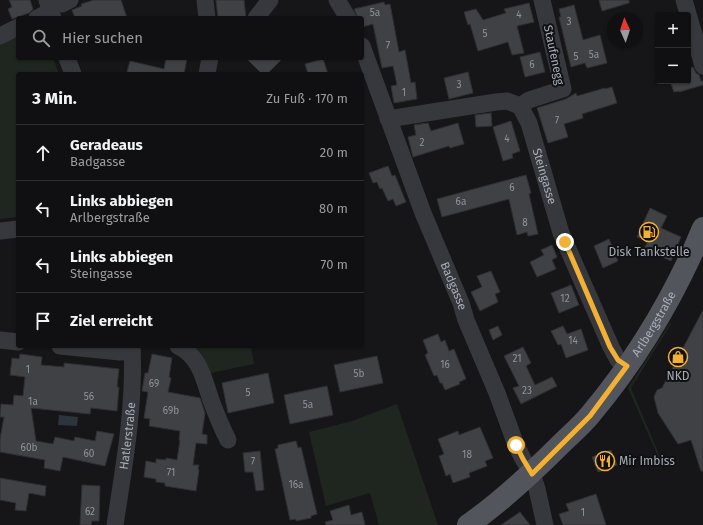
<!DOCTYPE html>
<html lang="de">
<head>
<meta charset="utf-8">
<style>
  body { margin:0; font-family:"Fira Sans",sans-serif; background:#1e1e20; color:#f1f3f6 }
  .controls { position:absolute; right:12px; top:12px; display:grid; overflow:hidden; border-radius:4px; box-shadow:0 1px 3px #0004 }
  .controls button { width:36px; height:36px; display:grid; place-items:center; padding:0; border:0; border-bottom:1px solid #303032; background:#101012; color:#f1f3f6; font:20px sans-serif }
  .compass { position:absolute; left:607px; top:12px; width:36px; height:36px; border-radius:50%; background:#101012; box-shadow:0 1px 3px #0004; rotate:357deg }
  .stop { position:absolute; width:12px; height:12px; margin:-9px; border:3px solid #f2b134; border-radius:50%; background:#fff }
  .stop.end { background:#f2b134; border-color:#fff; box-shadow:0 1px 4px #0008 }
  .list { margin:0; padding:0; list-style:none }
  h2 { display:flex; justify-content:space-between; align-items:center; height:52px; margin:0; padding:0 16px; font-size:17px }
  h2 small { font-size:13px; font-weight:400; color:#9c9d9f }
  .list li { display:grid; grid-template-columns:26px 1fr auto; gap:12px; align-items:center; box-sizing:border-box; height:56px; padding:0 16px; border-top:1px solid #303032 }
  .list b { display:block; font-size:15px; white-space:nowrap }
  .list p { margin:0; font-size:13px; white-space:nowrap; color:#9c9d9f }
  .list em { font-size:13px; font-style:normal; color:#9c9d9f }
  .icon { flex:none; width:22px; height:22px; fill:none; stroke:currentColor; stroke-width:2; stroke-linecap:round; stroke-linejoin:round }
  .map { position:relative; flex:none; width:703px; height:525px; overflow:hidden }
  .search { position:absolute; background:#101012; box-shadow:0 1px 3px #0004; left:16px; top:16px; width:348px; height:44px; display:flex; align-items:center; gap:10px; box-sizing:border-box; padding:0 14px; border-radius:4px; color:#9c9d9f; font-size:15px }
  .panel { position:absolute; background:#101012; box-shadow:0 1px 3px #0004; left:16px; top:72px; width:348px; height:276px; border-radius:4px }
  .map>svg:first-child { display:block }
  .green { fill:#1e261f }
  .water { fill:#2c353c }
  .building { fill:#404145; stroke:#303034 }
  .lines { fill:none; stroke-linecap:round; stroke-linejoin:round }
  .minor { stroke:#37383d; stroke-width:17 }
  .major { stroke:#53555c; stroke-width:22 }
  .route { stroke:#f2b134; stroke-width:5 }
  .labels { text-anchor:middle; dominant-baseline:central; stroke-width:4; stroke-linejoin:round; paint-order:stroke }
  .number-label { font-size:10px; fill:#8e929b }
  .street-label { font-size:12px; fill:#a8adb8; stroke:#111113 }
  .poi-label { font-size:12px; fill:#a8adb8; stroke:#111113 }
</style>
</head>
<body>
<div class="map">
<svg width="703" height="525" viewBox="0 0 703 525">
  <rect width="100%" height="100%" fill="#161618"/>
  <!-- green -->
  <path class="green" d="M 18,36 L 18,58 L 53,58 L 59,74 L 18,74 L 18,217 L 0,219 L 0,43 Z
    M 670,323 L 671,324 L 631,388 L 661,459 L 660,461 L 628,388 Z
    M 187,346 L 251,346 L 254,364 L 206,374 Z
    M 397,404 L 438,525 L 379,525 L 370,493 L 326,506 L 309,432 L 352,421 Z"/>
  <!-- water -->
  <path class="water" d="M 59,415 L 78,417 L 77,426 L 58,425 Z"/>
  <!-- building -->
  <path class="building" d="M 9,0 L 30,0 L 33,9 L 29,13 L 12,19 L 8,9 L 12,7 Z
    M 94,0 L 121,0 L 127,18 L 75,18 L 72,10 L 82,6 L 81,4 Z
    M 216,0 L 244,0 L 246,18 L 218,18 Z
    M 599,0 L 629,0 L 629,3 L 602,11 Z
    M 384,2 L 385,5 L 390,4 L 399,52 L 405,50 L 411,83 L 415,82 L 417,99 L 394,103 L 391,86 L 397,85 L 393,66 L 382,68 L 373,24 L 362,27 L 362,18 L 358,18 L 354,9 Z
    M 529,3 L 534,22 L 517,26 L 524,53 L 512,55 L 508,42 L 478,51 L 470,24 L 468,25 L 464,12 L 476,9 L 483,20 L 506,13 L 504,9 Z
    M 574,5 L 583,40 L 600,35 L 607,63 L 587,68 L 585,63 L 571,67 L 559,17 L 561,17 L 559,9 Z
    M 540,52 L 545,72 L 525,77 L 520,57 Z
    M 166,58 L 187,58 L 184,74 L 138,74 L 127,72 L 130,61 L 164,69 Z
    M 246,58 L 283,58 L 267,74 L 262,74 Z
    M 323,59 L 328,74 L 308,74 L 305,64 Z
    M 693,67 L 696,73 L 699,75 L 701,81 L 703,81 L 703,85 L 679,92 L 679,91 L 674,92 L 670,81 L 688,81 L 688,68 Z
    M 468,72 L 473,93 L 449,99 L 444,78 Z
    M 612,87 L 617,103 L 582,114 L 583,118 L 564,124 L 568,137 L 548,143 L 537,108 L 566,99 L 576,93 L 577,96 L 605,88 L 605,89 Z
    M 491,113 L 492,126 L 476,127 L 475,115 Z
    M 511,121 L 520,151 L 512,154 L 513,158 L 503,161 L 493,127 Z
    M 428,123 L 431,131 L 458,123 L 464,144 L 450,148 L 449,146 L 413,157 L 408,137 L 416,135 L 414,125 Z
    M 388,166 L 392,176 L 395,175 L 406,202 L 396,206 L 393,199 L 388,201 L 382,188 L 380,189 L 377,182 L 373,183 L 369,173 Z
    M 526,175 L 531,193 L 529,194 L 538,234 L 528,236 L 527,232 L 517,235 L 509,199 L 442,217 L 437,199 Z
    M 650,208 L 667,216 L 661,228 L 681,237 L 671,261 L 644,249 L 648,241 L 637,237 Z
    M 609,239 L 618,261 L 603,268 L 594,246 Z
    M 552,245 L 557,257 L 552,260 L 556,269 L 537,277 L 530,262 L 544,255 L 541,250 Z
    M 491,271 L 500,292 L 495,294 L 498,302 L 480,311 L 471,292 L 482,287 L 477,276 Z
    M 571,285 L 579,305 L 559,313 L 551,293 Z
    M 703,310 L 703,471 L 701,471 L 691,440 L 678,444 L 658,413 L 654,397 L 657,390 L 662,388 Z
    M 498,326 L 502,335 L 493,340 L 489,330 Z
    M 563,326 L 567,334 L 581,329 L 588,350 L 566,358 L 561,344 L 558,345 L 551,331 Z
    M 438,334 L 441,342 L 445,340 L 449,351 L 454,349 L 466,379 L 459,382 L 460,384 L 445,390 L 442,383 L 440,383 L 437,375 L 434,376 L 425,355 L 428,353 L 423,340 Z
    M 523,347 L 531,363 L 526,366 L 535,385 L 552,377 L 557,386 L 521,404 L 513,388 L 519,386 L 504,356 Z
    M 20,354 L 42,357 L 41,365 L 64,367 L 64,363 L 119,369 L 117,387 L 119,387 L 117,411 L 91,408 L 90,414 L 31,408 L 36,441 L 53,444 L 55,437 L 74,441 L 75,437 L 95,441 L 97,431 L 114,434 L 105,466 L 63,457 L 60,471 L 44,468 L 45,460 L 0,452 L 0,439 L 4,417 L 0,417 L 1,404 L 13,405 L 14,395 L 23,396 L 25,377 L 10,375 L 12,358 L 19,359 Z
    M 152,354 L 172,358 L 169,377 L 171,378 L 168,392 L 200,398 L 205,413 L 202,434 L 207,435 L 207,444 L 196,443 L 193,465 L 199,465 L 198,469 L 199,470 L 196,491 L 165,486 L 165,483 L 156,482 L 156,479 L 144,477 L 146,461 L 156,463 L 156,459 L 166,460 L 166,458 L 177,460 L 180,440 L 179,440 L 180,431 L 149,426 L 150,419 L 144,418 L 148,392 L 142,391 L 145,373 L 148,373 Z
    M 377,356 L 383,383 L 340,392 L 334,365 Z
    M 268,373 L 274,403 L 228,413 L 222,383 Z
    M 327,386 L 333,415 L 290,424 L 284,395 Z
    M 480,427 L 493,458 L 485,461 L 487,466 L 469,473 L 470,477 L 453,483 L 450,474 L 446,476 L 439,456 L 444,454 L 438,439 L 458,431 L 459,435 Z
    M 296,441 L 298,448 L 301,447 L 317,514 L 311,516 L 311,518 L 296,521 L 296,519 L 290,520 L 275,449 L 278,448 L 278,445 Z
    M 611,450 L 617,465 L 598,472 L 592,457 Z
    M 260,451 L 264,490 L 256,491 L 253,472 L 245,472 L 243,453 Z
    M 0,478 L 46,486 L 45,496 L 29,493 L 26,511 L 15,510 L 16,503 L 0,500 Z
    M 82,485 L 100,486 L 99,521 L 92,521 L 91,525 L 80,525 Z
    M 596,494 L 606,525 L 563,525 L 559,514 L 569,511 L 566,504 Z
    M 349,505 L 351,515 L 362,512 L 365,525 L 326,525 L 325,522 L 333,520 L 330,511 Z
    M 520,512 L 530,525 L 501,525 Z"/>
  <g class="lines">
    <!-- minor -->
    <g class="minor">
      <path d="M 47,0 L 53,18"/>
      <path d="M 205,0 L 207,18"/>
      <path d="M 337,0 L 348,18"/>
      <path d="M 684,0 L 703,66"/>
      <path d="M 62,4 L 70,0"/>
      <path d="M 37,18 L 51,11"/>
      <path d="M 256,18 L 270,0"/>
      <path d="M 0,36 L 18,27"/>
      <path id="s1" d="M 362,46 L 423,213 L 461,303 L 466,320 L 497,393 L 516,445 L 523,459 L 532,474 L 537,489 L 545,525"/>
      <path d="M 67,58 L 73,74"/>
      <path d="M 207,74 L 210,58"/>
      <path d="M 520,106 L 529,100 L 563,89 L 542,0"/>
      <path id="s2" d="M 388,119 L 496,102 L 507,101 L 520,106 L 529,123 L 561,233 L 611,347 L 618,360 L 627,366"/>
      <path d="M 0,231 L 18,229"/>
      <path d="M 0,340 L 18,342"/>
      <path d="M 60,346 L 120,352 L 132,351"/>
      <path d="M 178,346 C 201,357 204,381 212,403 C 217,416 222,428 228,440"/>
      <path id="s3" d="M 115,525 C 124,466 135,406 132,346"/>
    </g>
    <!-- major -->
    <path class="major" id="s4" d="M 468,525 C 502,501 531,474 560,445 C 570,435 581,426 590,415 C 637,359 675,295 703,228"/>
  </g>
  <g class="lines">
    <!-- route -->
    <path class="route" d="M 516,445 L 523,459 L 532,474 L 590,416 L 627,366 L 618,360 L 610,347 L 565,242"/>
  </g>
  <!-- icons -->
  <defs>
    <g id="fuel-ring" transform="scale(1)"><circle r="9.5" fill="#111113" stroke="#f2b134" stroke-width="1.5"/><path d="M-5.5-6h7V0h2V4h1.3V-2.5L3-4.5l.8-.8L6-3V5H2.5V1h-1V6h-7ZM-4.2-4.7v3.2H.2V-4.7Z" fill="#f2b134"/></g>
    <g id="shop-ring" transform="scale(1)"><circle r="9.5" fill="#111113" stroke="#f2b134" stroke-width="1.5"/><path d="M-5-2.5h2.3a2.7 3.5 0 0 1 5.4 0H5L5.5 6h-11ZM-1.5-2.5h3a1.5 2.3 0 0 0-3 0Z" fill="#f2b134"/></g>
    <g id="restaurant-ring" transform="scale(1)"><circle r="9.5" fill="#111113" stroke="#f2b134" stroke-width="1.5"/><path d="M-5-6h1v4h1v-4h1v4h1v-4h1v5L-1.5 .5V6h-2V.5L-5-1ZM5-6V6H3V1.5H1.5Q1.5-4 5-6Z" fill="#f2b134"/></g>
  </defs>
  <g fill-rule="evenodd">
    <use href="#fuel-ring" x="649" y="232"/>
    <use href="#shop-ring" x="678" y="357"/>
    <use href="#restaurant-ring" x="605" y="461"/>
  </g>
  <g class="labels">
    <!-- number labels -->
    <g class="number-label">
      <text x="375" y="13">5a</text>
      <text x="519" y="15">4</text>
      <text x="569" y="22">3</text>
      <text x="485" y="34">5</text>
      <text x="388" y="46">7</text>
      <text x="594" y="55">5a</text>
      <text x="576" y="57">5</text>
      <text x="532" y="65">6</text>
      <text x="459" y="85">3</text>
      <text x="404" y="93">1</text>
      <text x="557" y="121">7</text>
      <text x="507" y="139">4</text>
      <text x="422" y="143">2</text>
      <text x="512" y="188">6</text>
      <text x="461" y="202">6a</text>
      <text x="525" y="223">8</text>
      <text x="565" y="299">12</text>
      <text x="573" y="341">14</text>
      <text x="517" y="359">21</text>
      <text x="445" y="365">16</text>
      <text x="28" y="370">1</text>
      <text x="359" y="374">5b</text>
      <text x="154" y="384">69</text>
      <text x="527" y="391">23</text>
      <text x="248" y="393">5</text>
      <text x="89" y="397">56</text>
      <text x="33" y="402">1a</text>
      <text x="308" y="405">5a</text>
      <text x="171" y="411">69b</text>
      <text x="29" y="448">60b</text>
      <text x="89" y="454">60</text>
      <text x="467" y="455">18</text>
      <text x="253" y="462">7</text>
      <text x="171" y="473">71</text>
      <text x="296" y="485">16a</text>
      <text x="90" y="512">62</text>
      <text x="583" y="513">1</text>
    </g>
    <!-- street labels -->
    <g class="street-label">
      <text transform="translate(554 55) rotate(78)">Staufenegg</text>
      <text stroke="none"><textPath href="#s2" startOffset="209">Steingasse</textPath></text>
      <text stroke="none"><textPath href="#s1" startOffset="257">Badgasse</textPath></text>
      <text stroke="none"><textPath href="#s4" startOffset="276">Arlbergstraße</textPath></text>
      <text stroke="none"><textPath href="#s3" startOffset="90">Hatlerstraße</textPath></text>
    </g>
    <!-- poi labels -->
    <g class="poi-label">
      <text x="649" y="252">Disk Tankstelle</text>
      <text x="678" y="376">NKD</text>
      <text x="619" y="461" text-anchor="start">Mir Imbiss</text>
    </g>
  </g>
</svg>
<div class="controls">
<button>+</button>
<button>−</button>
</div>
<svg class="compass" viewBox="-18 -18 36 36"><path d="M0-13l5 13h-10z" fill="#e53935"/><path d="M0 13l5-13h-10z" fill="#9c9d9f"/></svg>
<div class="stop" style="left:516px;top:445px"></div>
<div class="stop end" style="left:565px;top:242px"></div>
<div class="search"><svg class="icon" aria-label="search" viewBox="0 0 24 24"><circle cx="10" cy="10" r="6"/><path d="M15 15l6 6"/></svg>Hier suchen</div>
<section class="panel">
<h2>3 Min.<small>Zu Fuß · 170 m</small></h2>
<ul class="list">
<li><svg class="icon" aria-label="ahead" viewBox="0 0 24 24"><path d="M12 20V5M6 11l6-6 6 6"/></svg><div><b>Geradeaus</b><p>Badgasse</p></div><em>20 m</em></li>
<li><svg class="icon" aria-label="left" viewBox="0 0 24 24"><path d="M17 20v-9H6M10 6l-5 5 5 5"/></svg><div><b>Links abbiegen</b><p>Arlbergstraße</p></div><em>80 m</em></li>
<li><svg class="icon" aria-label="left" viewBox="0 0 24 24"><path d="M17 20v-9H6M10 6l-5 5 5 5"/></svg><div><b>Links abbiegen</b><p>Steingasse</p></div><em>70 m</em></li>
<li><svg class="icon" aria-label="arrive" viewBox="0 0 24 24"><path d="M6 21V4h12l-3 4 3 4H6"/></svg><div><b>Ziel erreicht</b></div></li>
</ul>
</section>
</div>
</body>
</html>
